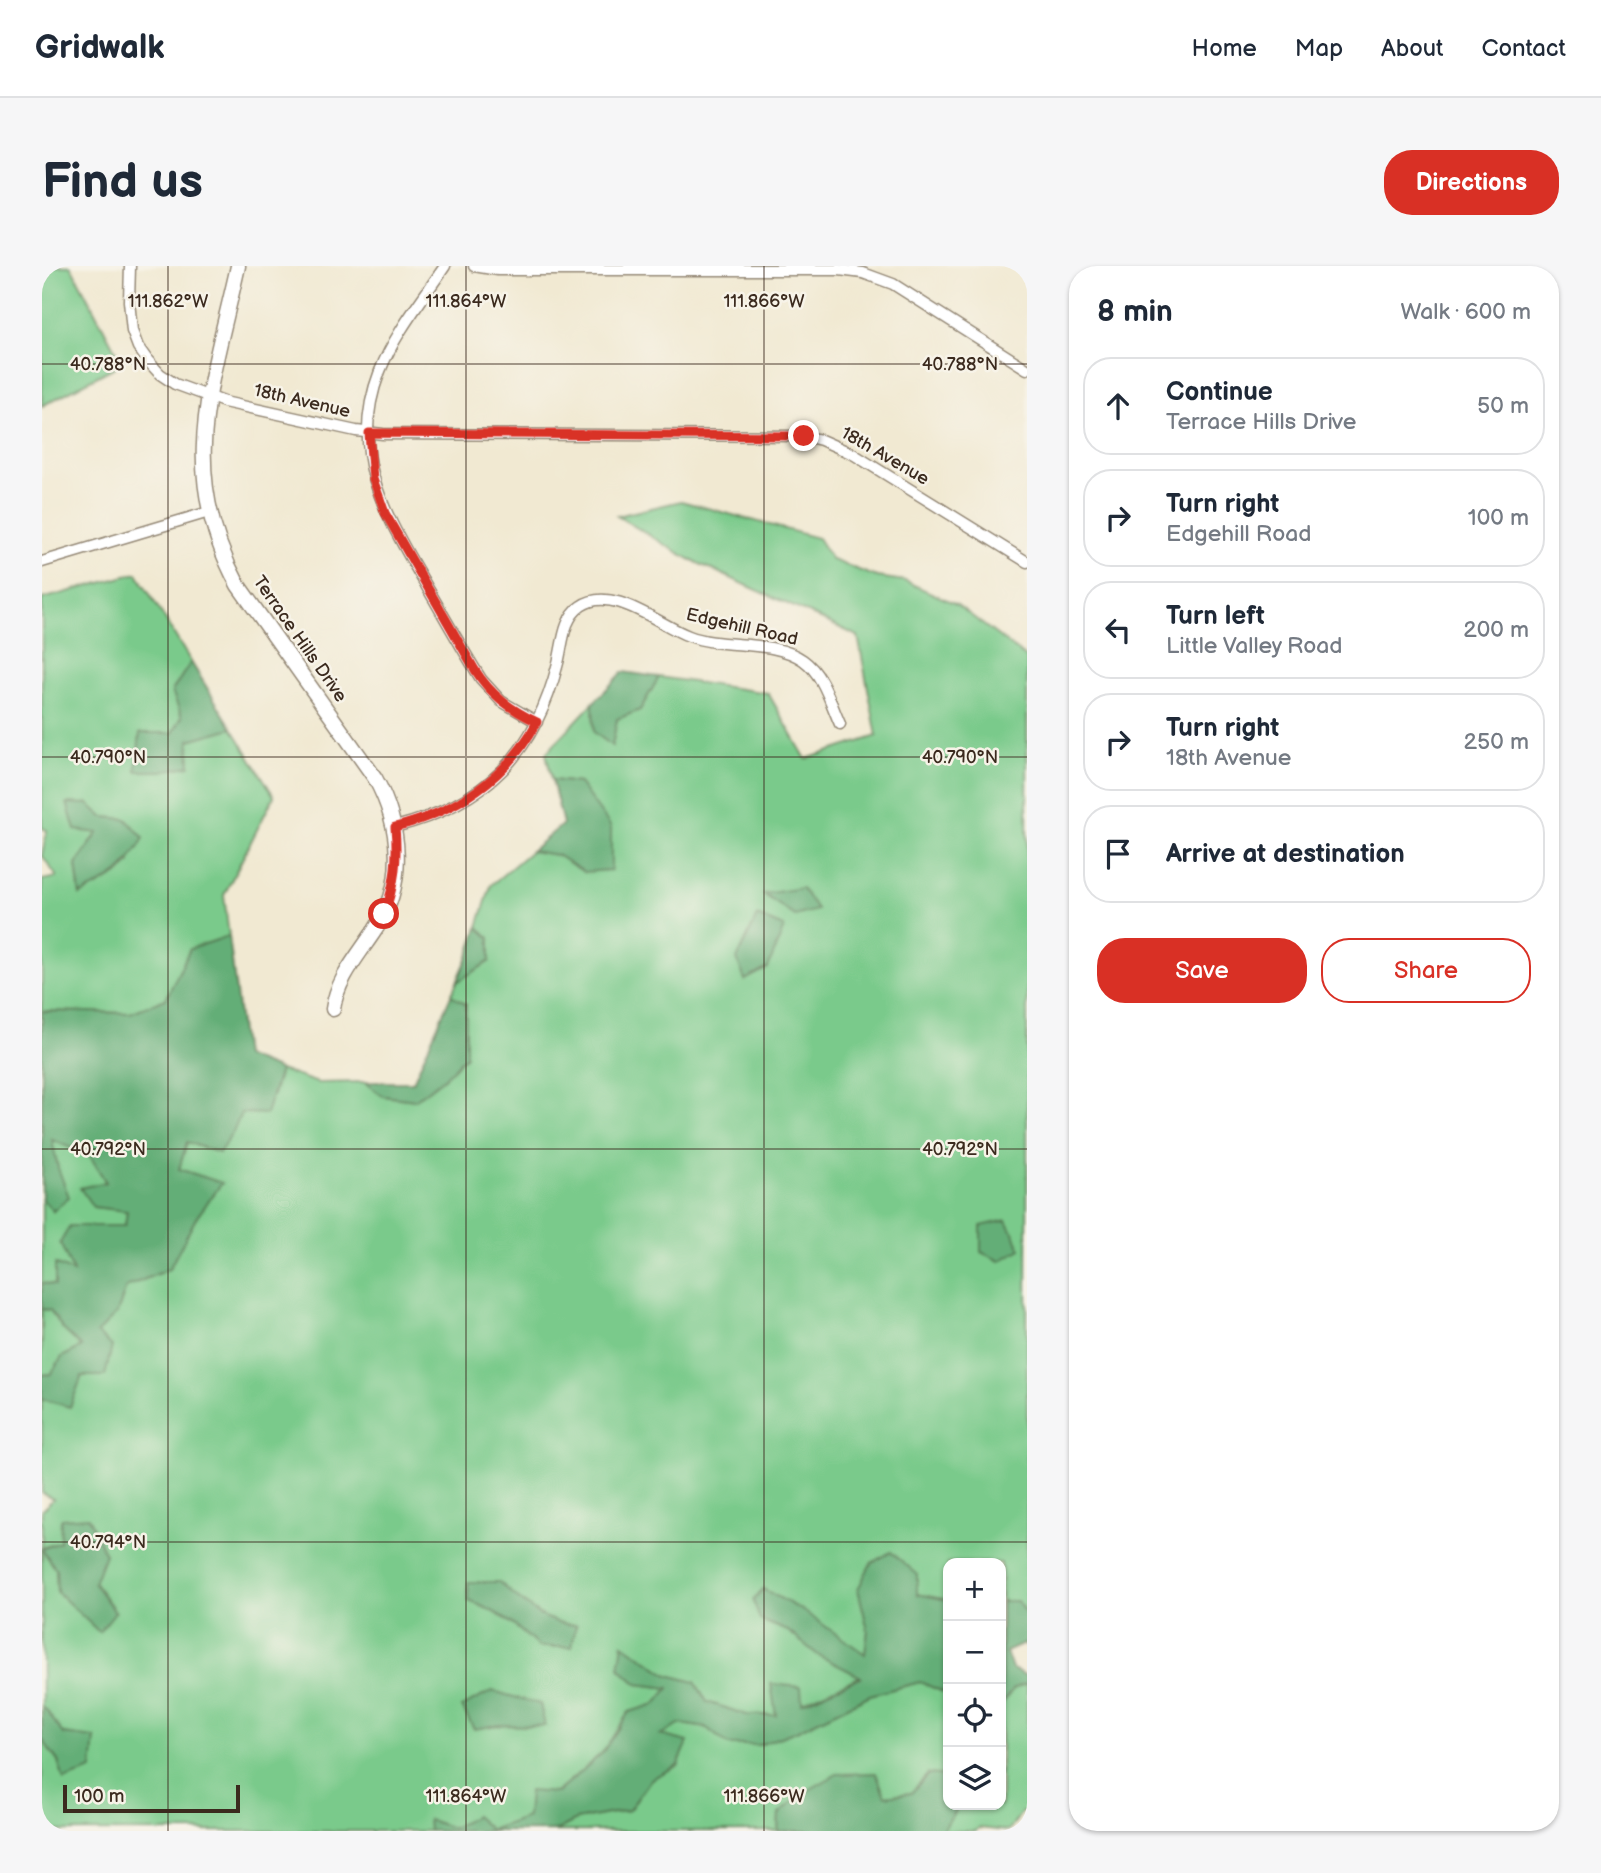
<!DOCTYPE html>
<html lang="en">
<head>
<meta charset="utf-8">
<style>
  body { margin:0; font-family:"Balsamiq Sans",sans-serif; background:#f6f6f7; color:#1f2937 }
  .controls { position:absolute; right:21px; bottom:21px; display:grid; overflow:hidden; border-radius:14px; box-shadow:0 2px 5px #0004 }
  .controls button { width:63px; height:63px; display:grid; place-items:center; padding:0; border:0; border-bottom:2px solid #e0e1e3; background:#fff; color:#1f2937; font:35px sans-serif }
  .scale { position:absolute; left:21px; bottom:18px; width:177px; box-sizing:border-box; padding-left:7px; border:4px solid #3b2a1e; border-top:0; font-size:19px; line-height:24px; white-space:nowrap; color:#3b2a1e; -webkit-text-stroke:5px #f7f3e8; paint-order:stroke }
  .stop { position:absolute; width:21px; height:21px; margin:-16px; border:5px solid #d93025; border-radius:50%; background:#fff }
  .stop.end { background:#d93025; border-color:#fff; box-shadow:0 2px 7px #0008 }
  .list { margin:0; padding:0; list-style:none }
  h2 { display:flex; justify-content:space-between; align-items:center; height:91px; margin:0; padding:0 28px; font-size:30px }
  h2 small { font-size:23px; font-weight:400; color:#747a83 }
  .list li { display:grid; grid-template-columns:46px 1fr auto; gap:21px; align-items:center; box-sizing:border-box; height:98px; margin:0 14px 14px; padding:0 14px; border:2px solid #e0e1e3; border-radius:28px }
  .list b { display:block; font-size:26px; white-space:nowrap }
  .list p { margin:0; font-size:23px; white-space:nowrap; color:#747a83 }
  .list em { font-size:23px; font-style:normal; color:#747a83 }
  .actions { display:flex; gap:14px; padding:21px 28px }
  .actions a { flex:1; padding:16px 0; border:2px solid #d93025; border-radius:28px; text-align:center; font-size:24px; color:#d93025 }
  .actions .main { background:#d93025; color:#fff }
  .icon { flex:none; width:38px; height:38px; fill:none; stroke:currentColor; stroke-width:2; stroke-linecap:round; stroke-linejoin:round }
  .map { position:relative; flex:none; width:985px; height:1565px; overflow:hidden; border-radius:28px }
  header { display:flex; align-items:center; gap:42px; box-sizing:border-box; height:98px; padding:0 35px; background:#fff; border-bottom:2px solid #e0e1e3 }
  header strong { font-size:33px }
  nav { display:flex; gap:38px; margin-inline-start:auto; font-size:24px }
  .intro { display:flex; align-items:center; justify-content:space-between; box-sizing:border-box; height:168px; padding:0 42px }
  h1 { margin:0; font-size:49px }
  .button { padding:18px 32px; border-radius:28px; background:#d93025; color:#fff; font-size:24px; font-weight:700 }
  main { display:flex; gap:42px; padding:0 42px }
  aside { flex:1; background:#fff; border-radius:28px; box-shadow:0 2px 5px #0004 }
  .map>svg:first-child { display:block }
  .green { fill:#7aca8b; stroke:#5a7a54; stroke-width:2; fill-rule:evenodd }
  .forest { fill:#63ae77; stroke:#4f6c4a; stroke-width:2 }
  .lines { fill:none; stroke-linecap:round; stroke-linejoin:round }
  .minor-casing { stroke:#968a78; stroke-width:13 }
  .tertiary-casing { stroke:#968a78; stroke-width:17 }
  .minor { stroke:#fff; stroke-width:10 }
  .tertiary { stroke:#fff; stroke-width:14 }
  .route { stroke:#d93025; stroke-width:9 }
  .ticks { fill:none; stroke:#3b2a1e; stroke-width:2; stroke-opacity:0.45 }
  .labels { text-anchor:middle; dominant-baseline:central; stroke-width:5; stroke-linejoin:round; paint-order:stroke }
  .street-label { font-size:18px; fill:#3b2a1e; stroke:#f7f3e8 }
  .ticks-label { font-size:18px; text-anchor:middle; fill:#3b2a1e; stroke:#f7f3e8; stroke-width:5; stroke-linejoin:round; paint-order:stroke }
</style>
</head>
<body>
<header>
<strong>Gridwalk</strong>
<nav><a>Home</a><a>Map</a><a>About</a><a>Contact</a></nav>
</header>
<div class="intro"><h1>Find us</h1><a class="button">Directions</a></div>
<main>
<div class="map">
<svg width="985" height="1565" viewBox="0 0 985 1565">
  <rect width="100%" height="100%" fill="#f7f3e8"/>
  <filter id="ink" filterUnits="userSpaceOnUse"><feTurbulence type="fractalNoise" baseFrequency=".0143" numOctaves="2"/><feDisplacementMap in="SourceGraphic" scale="14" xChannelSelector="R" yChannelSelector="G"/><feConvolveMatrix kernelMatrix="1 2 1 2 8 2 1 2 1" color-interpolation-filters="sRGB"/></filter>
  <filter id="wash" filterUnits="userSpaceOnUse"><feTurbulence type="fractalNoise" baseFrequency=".00686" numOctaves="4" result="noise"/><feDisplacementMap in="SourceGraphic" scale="28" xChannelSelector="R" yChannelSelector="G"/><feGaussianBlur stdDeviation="1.57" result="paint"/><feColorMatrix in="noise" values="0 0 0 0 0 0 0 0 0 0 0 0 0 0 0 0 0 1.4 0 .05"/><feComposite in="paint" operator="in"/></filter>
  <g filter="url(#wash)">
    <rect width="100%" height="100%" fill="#f1e9d2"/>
    <!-- green -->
    <path class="green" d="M 0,0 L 29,0 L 80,97 L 0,140 Z
      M 639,235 L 776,272 L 790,294 L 835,311 L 863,315 L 914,338 L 985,392 L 985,1350 L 975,1335 L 959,1335 L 959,1297 L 906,1297 L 906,1334 L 875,1328 L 816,1322 L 826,1364 L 823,1389 L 760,1344 L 721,1323 L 718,1354 L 746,1365 L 776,1389 L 819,1410 L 759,1437 L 730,1418 L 734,1449 L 705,1449 L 665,1436 L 653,1416 L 626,1409 L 581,1379 L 595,1418 L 628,1422 L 614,1438 L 587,1446 L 560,1487 L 485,1551 L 449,1564 L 411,1562 L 387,1554 L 387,1565 L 0,1565 L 0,1473 L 16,1495 L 22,1514 L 53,1473 L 21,1468 L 3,1443 L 0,1442 L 0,1283 L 14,1303 L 15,1327 L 73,1345 L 52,1316 L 63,1288 L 18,1276 L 0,1282 L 0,1244 L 11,1233 L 0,1227 L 0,1133 L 28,1140 L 55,1067 L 75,1047 L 84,1021 L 127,1003 L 154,952 L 179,918 L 137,903 L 145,876 L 191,866 L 199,847 L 231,829 L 238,804 L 276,817 L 322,816 L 341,830 L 373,834 L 424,738 L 409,729 L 415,716 L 448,695 L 448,672 L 436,661 L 449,619 L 489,585 L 515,589 L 542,606 L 537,517 L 510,514 L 504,487 L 551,437 L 552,466 L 570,479 L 575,453 L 598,444 L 617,411 L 726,427 L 764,493 L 835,470 L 816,370 L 649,294 L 575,250 ZM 457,1316 C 481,1337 501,1358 534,1359 L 497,1381 C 473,1359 458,1346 427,1335 ZM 498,1438 L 502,1460 L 455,1459 L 432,1463 Z
      M 95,307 L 149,396 L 130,425 L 140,451 L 131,467 L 147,474 L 190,462 L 232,530 L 182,629 L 187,670 L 148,683 L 124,733 L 88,747 L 0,745 L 0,614 L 15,611 L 0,589 L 5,564 L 0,562 L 0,333 ZM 46,538 L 61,551 L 84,553 L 88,597 L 75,609 L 38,629 L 34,599 L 56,566 Z
      M 9,873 L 49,890 L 64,917 L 39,922 L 52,941 L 85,945 L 83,960 L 28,960 L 32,1007 L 13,999 L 13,1019 L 0,1017 L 0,933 L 11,945 L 16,902 Z
      M 0,1043 L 8,1044 L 21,1063 L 40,1081 L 20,1091 L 9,1108 L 0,1109 Z
      M 878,1416 L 906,1428 L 906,1510 L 886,1508 L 869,1527 L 842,1530 L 737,1548 L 736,1565 L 513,1565 L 534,1554 L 587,1544 L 609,1513 L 637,1499 L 617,1469 L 639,1458 L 665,1462 L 686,1479 L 717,1479 L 754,1465 L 828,1429 Z
      M 985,1417 L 985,1546 L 980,1546 L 967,1565 L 937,1562 L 934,1565 L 900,1565 L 917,1539 L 959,1539 L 959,1439 L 971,1423 Z"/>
    <!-- forest -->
    <path class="forest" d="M 149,396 L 190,462 L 147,474 L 148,500 L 119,505 L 94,505 L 98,467 L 131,467 L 140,451 L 130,425 Z
      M 581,406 L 617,411 L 598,444 L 575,453 L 570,480 L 552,466 L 551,437 Z
      M 510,514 L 537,517 L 569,561 L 569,604 L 542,606 L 515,589 L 489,585 L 521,558 Z
      M 25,537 L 46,538 L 61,551 L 84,553 L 102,572 C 81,609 73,610 38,629 L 34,599 L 56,567 L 33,564 Z
      M 760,622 L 775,644 L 753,650 L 721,628 Z
      M 715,650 L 742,661 L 726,702 L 703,714 L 695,693 Z
      M 436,661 L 448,672 L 448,695 L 415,716 L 428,686 Z
      M 187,670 L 202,790 L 238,804 L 224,848 L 199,847 L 191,866 L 177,887 L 145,876 L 137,903 L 180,917 L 154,952 L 127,1003 L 84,1021 L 75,1047 L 55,1067 L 70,1080 L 63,1110 L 40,1110 L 28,1141 L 0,1133 L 0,1109 L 9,1108 L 20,1091 L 40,1081 L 21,1063 L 8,1044 L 0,1043 L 0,1017 L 13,1019 L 13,998 L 31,1006 L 18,977 L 28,960 L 83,960 L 85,945 L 51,941 L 38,922 L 64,916 L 48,890 L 10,874 L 16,902 L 27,931 L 11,945 L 0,933 L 0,745 L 88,747 L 124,733 L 148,683 Z
      M 409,729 L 424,738 L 424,790 L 403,811 L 373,834 L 341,830 L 322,816 L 371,816 Z
      M 965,954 L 979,983 L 958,995 L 939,986 L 939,960 Z
      M 46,1251 L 63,1288 L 52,1317 L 73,1346 L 57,1366 L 15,1326 L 14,1303 L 0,1283 L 18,1276 L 19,1253 Z
      M 849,1286 L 875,1308 L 875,1328 L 906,1334 L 906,1428 L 878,1416 L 828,1429 L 754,1465 L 717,1479 L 686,1479 L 665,1462 L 639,1458 L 618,1469 L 646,1476 L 636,1499 L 609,1513 L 587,1544 L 534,1554 L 513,1565 L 387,1565 L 386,1554 L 411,1562 L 433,1550 L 449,1564 L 485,1551 L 487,1525 L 515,1527 L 560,1487 L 587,1446 L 614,1438 L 627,1422 L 595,1418 L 577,1402 L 581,1378 L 626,1409 L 653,1416 L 665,1436 L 705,1449 L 734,1449 L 729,1418 L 759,1421 L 760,1437 L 819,1411 L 776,1389 L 746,1365 L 718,1354 L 711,1334 L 721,1323 L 760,1344 L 823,1388 L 826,1364 L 816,1323 L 829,1297 Z
      M 426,1316 L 457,1316 C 481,1337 501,1358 534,1359 L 530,1381 L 497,1381 C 473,1359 458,1346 427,1335 Z
      M 959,1335 L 975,1335 L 985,1350 L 985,1381 L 982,1378 L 964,1386 L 970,1403 L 985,1410 L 985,1417 L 971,1423 L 959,1439 Z
      M 450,1425 L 498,1438 L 503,1460 L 455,1459 L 432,1463 L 420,1441 Z
      M 3,1442 L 21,1468 L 53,1472 L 50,1504 L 22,1514 L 16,1495 L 0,1473 L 0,1442 Z
      M 834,1507 L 843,1530 L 869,1527 L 886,1508 L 906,1510 L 906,1539 L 917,1539 L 900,1565 L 736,1565 L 737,1548 L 758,1529 L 795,1508 Z"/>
  </g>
  <g filter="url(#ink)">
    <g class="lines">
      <!-- minor casing -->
      <g class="minor-casing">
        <path id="minor" d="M 88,0 L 87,35 L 90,65 L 96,81 L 106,95 L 118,108 L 133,118 L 182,136 L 314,165 L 341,168 L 762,170 L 779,174 L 811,188 L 985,296
          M 403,0 C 380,34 353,67 338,105 C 305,190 344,249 385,321 C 403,352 420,383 439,413 L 459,435 L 495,456
          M 432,0 L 456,4 L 797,4 L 821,7 L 851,18 L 985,103
          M 0,296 L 167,246
          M 353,561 C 444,538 493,488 516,397 C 521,378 521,352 539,340 C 570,318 617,359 647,370 C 681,383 731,373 761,394 C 781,408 788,436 798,458"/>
      </g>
      <!-- tertiary casing -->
      <g class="tertiary-casing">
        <path id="tertiary" d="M 196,0 C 170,118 134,204 196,319 L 333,512 C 359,559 365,618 333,664 C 316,690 295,713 291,743"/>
      </g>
      <!-- minor -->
      <use href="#minor" class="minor"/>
      <!-- tertiary -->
      <use href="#tertiary" class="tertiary"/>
    </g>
  </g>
  <g class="lines" filter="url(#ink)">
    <!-- route -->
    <path class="route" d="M 342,648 C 353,619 356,593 353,561 C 414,546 465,512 495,456 C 469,444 449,429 433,404 L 343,247 L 331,213 L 327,167 L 762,170"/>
  </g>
  <!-- ticks -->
  <path class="ticks" d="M 126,0 L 126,1565M 424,0 L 424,1565M 722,0 L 722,1565M 0,98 L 985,98M 0,491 L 985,491M 0,883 L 985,883M 0,1276 L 985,1276"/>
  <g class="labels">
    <!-- street labels -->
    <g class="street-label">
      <text transform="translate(260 135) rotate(13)">18th Avenue</text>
      <text transform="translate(843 190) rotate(30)">18th Avenue</text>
      <text transform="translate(700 361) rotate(13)">Edgehill Road</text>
      <text transform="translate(258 373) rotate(55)">Terrace Hills Drive</text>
    </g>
  </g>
  <g class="ticks-label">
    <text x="126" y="41">111.862°W</text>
    <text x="424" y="41">111.864°W</text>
    <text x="722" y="41">111.866°W</text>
    <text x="918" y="104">40.788°N</text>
    <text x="66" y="104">40.788°N</text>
    <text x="918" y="497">40.790°N</text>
    <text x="66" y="497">40.790°N</text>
    <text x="918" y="889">40.792°N</text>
    <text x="66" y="889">40.792°N</text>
    <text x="66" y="1282">40.794°N</text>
    <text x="424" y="1536">111.864°W</text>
    <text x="722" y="1536">111.866°W</text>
  </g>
</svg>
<div class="controls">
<button>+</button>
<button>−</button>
<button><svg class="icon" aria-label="locate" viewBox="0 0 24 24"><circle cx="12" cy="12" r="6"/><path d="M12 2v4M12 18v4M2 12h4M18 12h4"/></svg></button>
<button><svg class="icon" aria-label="layers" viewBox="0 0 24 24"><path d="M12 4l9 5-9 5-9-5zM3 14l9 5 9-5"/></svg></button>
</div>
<div class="scale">100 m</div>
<div class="stop" style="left:342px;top:648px"></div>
<div class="stop end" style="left:762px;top:170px"></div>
</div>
<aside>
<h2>8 min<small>Walk · 600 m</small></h2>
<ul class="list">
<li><svg class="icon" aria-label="ahead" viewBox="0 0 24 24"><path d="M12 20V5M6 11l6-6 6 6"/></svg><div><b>Continue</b><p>Terrace Hills Drive</p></div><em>50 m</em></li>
<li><svg class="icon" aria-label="right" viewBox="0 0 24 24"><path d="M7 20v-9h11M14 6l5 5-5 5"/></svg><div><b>Turn right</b><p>Edgehill Road</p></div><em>100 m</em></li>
<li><svg class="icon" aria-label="left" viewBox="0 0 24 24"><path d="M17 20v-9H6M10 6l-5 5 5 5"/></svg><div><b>Turn left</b><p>Little Valley Road</p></div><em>200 m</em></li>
<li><svg class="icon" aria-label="right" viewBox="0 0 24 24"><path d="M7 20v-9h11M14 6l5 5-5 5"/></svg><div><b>Turn right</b><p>18th Avenue</p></div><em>250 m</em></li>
<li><svg class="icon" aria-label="arrive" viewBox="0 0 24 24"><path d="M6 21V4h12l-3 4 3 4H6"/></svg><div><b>Arrive at destination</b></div></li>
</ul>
<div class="actions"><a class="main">Save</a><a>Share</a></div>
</aside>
</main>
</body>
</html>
